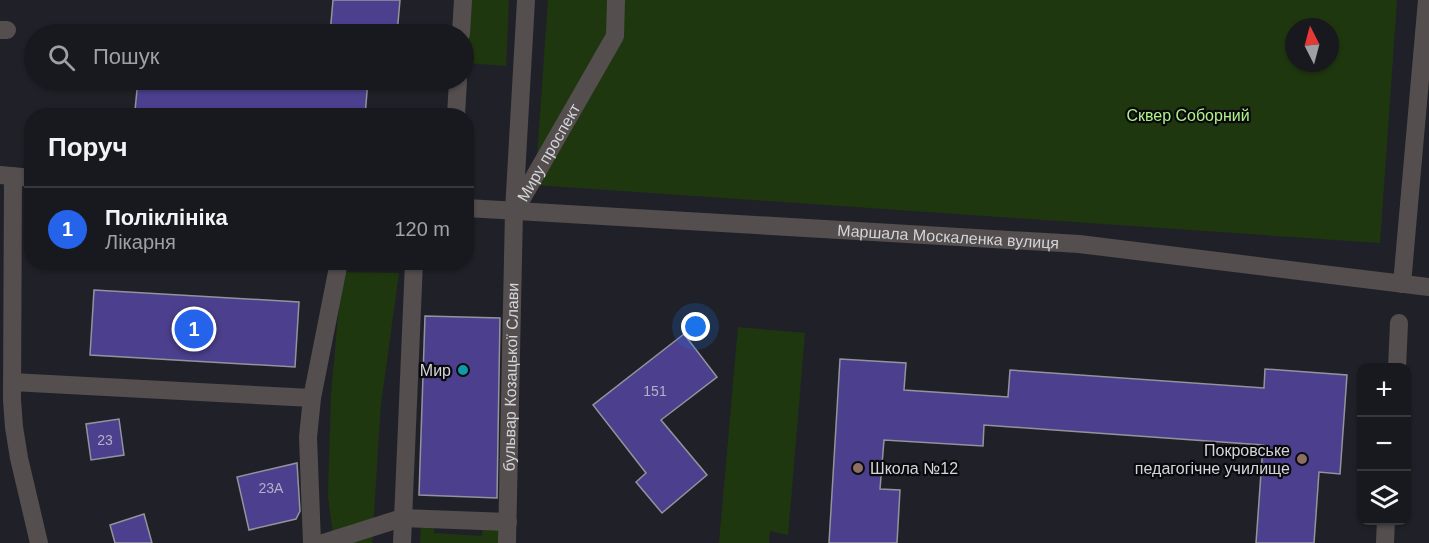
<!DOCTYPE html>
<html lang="uk">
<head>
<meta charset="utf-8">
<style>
  body { margin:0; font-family:Helvetica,sans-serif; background:#25262b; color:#f1f3f6 }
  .controls { position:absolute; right:18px; bottom:18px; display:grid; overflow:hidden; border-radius:12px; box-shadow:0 2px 4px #0004 }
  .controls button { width:54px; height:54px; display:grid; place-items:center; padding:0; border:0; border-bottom:2px solid #36383c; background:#18191e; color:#f1f3f6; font:30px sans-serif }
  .compass { position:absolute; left:1285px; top:18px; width:54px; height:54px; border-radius:50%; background:#18191e; box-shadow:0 2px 4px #0004; rotate:354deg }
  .you { position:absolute; left:696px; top:327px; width:21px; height:21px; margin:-15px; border:4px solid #fff; border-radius:50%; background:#1a73e8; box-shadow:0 0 0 9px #1a73e833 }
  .badge { display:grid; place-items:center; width:39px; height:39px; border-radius:50%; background:#2563eb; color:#fff; font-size:20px; font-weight:700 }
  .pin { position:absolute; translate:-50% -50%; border:3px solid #fff; box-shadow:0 2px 6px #0006 }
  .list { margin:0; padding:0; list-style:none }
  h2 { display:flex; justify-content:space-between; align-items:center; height:78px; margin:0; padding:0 24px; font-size:26px }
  h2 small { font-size:20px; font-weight:400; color:#9fa0a4 }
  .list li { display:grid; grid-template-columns:39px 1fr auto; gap:18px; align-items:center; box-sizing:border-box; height:84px; padding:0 24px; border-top:2px solid #36383c }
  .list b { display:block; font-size:22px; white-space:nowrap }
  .list p { margin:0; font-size:20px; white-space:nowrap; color:#9fa0a4 }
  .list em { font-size:20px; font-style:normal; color:#9fa0a4 }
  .icon { flex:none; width:33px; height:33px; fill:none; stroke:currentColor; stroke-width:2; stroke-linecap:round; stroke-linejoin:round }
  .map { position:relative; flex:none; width:1429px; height:543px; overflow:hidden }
  .search { position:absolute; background:#18191e; box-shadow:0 2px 4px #0004; left:24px; top:24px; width:450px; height:66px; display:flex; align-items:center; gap:15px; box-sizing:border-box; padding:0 21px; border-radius:33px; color:#9fa0a4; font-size:22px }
  .panel { position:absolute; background:#18191e; box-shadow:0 2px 4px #0004; left:24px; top:108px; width:450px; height:162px; border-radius:24px }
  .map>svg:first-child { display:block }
  .green { fill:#1f370f; fill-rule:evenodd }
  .building { fill:#4c408e; stroke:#93939c; stroke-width:1.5 }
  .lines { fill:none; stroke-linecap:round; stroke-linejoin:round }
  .minor { stroke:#544f4e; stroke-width:18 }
  .culture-dot { fill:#0f9aa8; stroke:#0a0a0e; stroke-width:2 }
  .education-dot { fill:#8d6e63; stroke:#0a0a0e; stroke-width:2 }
  .labels { text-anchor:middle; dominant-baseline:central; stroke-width:4.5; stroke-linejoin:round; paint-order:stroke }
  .number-label { font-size:14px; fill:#b2b0c7 }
  .park-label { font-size:16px; fill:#aff287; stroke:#0a0a0e }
  .street-label { font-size:16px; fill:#d4d5da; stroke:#0a0a0e }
  .poi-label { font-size:16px; fill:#d4d5da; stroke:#0a0a0e; text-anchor:end }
</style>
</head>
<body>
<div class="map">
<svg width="1429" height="543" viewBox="0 0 1429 543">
  <rect width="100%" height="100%" fill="#202128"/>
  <!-- green -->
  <path class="green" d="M 469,0 L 509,0 L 506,66 L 466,63 Z
    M 548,0 L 1397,0 L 1380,243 L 535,185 ZM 1294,27 L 1330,27 L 1330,63 L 1294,63 Z
    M 342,272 L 399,273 L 381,404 L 372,543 L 334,543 L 328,497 L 331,395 Z
    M 738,327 L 805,333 L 788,535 L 770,531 L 769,543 L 719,543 Z
    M 421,523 L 434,524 L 434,533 L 482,536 L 483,528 L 499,529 L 498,543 L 420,543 Z"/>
  <!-- building -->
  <path class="building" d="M 333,0 L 400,0 L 397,34 L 330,34 Z
    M 138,80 L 275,80 L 316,83 L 316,80 L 368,80 L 365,116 L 162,116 L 162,112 L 135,110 Z
    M 94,290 L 299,302 L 295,367 L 90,355 Z
    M 425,316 L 500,318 L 497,498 L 419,495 Z
    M 684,334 L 717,377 L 661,420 L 707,475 L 662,513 L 636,482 L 646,473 L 593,405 Z
    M 840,359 L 906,363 L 904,390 L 1008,397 L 1010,370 L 1264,388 L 1265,369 L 1347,375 L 1340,474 L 1319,472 L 1314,543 L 1256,543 L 1263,445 L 984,425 L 983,446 L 884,440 L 880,489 L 900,490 L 897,543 L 829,543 Z
    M 119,419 L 124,455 L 91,460 L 86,424 Z
    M 297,463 L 300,511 L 296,519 L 249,530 L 237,477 Z
    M 144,514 L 152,543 L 115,543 L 110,525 Z"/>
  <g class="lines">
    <!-- minor -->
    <g class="minor">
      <path d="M 0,30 L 7,30"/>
      <path d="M 461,34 L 463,0"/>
      <path d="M 456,116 L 458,80"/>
      <path d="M 0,175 L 32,178"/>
      <path d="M 13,176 L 12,400 L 14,427 L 19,458 L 39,543"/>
      <path id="s1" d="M 517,207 L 615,36 L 616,0"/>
      <path id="s2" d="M 466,208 L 1079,244 L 1429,287"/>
      <path d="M 1402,284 L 1427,0"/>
      <path d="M 1397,368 L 1399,323"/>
      <path d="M 12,382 L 312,398"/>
      <path d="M 312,543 L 308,437 L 312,398 L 339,262"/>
      <path d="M 323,543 L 402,518 L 508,522"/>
      <path d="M 402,543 L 414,262"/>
      <path id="s3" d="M 507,543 L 514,211 L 526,0"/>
      <path d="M 1385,543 L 1386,520"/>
    </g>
  </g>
  <!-- markers -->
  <circle class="culture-dot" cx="463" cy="370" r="6"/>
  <g class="education-dot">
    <circle cx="1302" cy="459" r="6"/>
    <circle cx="858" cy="468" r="6"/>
  </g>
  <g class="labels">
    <!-- number labels -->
    <g class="number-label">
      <text x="655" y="391">151</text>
      <text x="105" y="440">23</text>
      <text x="271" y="488">23А</text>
    </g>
    <!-- park labels -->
    <g class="park-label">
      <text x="1188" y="115">Сквер Соборний</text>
    </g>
    <!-- street labels -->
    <g class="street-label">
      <text stroke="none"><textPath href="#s1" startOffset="63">Миру проспект</textPath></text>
      <text stroke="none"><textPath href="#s2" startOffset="483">Маршала Москаленка вулиця</textPath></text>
      <text stroke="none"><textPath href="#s3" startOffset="166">бульвар Козацької Слави</textPath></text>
    </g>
    <!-- poi labels -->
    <g class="poi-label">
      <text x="451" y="370">Мир</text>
      <text x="1290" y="450">Покровське<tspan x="1290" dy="18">педагогічне училище</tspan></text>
      <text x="870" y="468" text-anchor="start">Школа №12</text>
    </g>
  </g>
</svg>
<div class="controls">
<button>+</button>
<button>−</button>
<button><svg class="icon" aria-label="layers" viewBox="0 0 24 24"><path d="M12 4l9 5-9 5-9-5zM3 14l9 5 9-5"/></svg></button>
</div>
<svg class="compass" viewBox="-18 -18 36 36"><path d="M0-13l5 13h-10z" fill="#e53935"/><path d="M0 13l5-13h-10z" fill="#9fa0a4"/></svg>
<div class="you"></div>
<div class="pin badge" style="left:194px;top:329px">1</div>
<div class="search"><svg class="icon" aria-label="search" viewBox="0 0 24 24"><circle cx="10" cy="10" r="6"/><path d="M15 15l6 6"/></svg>Пошук</div>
<section class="panel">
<h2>Поруч<small></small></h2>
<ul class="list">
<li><span class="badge">1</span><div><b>Поліклініка</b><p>Лікарня</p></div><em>120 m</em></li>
</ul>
</section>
</div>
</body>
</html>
